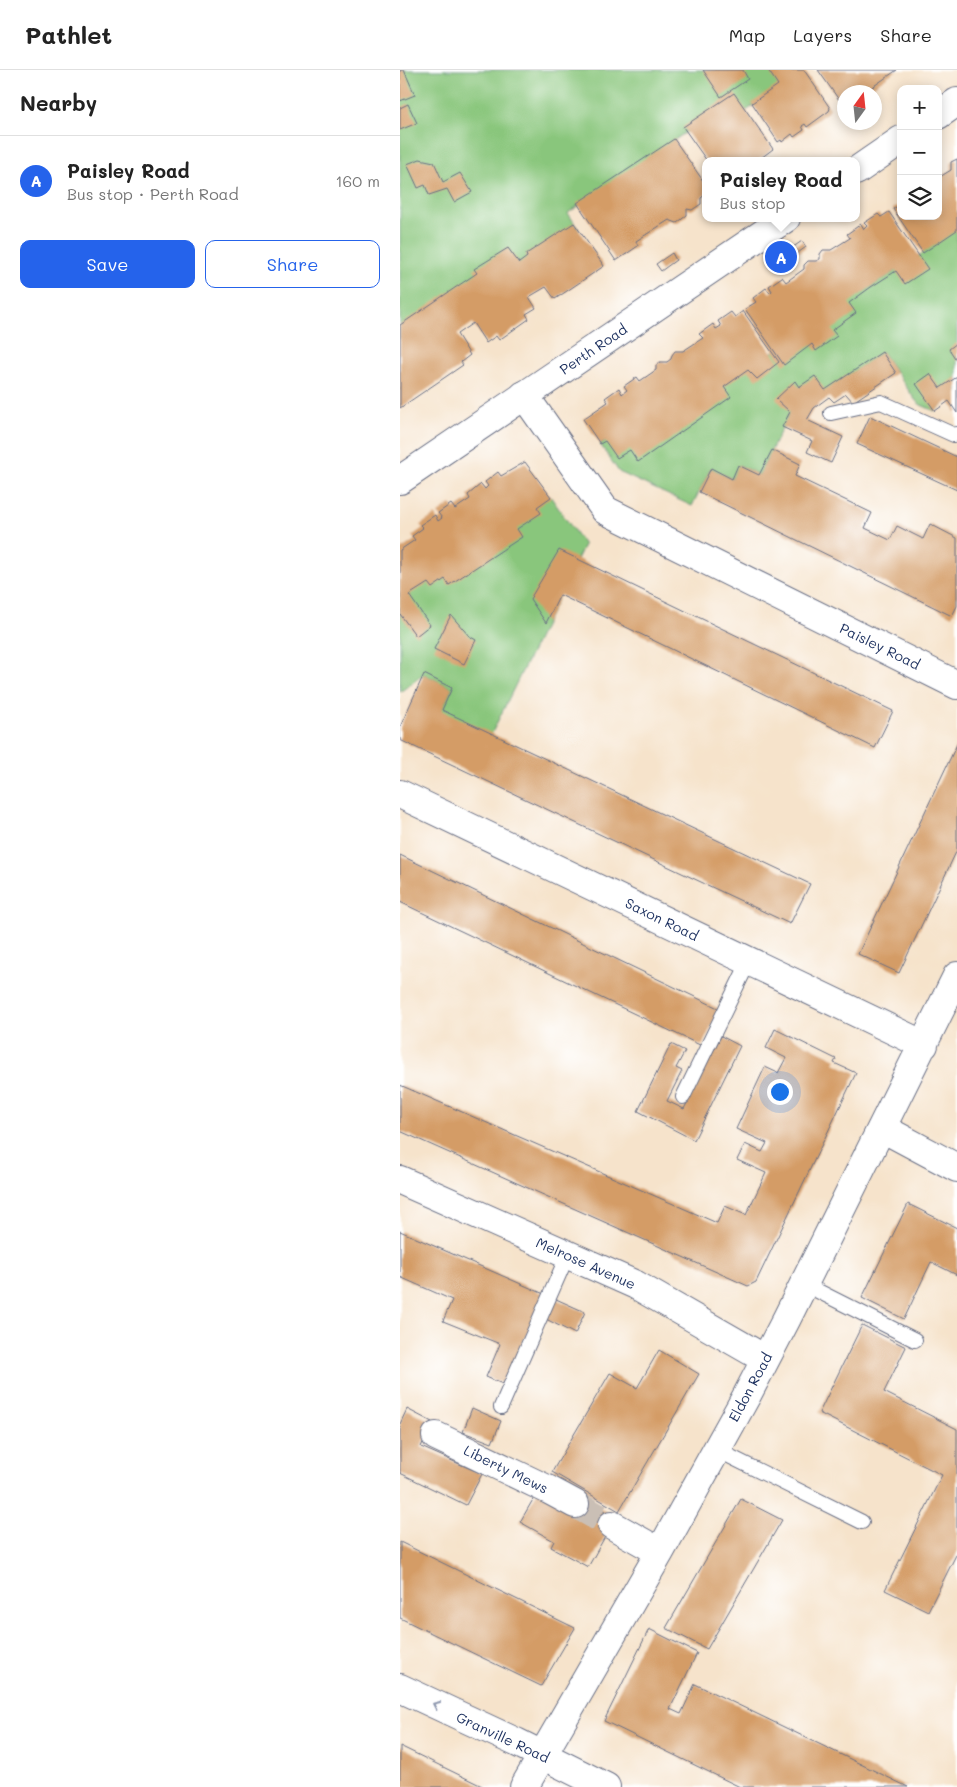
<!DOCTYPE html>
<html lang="en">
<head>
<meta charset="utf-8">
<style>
  body { margin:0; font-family:Mali,sans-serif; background:#f2f2f2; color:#222 }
  .controls { position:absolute; right:15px; top:15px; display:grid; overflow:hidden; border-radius:10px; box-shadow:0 2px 12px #0003 }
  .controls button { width:45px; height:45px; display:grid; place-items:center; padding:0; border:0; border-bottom:1px solid #e0e0e0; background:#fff; color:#222; font:25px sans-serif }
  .compass { position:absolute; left:437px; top:15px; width:45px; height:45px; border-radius:50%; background:#fff; box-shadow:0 2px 12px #0003; rotate:15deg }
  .you { position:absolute; left:379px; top:1021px; width:18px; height:18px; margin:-12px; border:4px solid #fff; border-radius:50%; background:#1a73e8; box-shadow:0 0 0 8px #1a73e833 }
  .badge { display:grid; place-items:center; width:32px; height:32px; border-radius:50%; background:#2563eb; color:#fff; font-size:16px; font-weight:700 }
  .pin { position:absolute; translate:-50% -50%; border:2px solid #fff; box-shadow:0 1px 5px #0006 }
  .popup { position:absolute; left:302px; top:87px; width:158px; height:65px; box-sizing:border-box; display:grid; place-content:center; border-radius:10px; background:#fff; filter:drop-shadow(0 1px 4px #0005); font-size:16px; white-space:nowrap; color:#767676 }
  .popup b { font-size:19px; color:#222 }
  .popup::after { content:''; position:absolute; left:50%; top:100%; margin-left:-10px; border:10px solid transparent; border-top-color:#fff }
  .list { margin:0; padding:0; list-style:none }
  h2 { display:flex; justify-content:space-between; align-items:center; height:65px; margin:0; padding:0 20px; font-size:21px }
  h2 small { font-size:16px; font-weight:400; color:#767676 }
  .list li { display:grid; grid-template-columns:32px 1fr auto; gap:15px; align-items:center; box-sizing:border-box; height:90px; padding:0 20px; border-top:1px solid #e0e0e0 }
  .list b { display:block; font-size:19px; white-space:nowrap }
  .list p { margin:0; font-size:16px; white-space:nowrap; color:#767676 }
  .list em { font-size:16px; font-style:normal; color:#767676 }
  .actions { display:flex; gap:10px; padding:15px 20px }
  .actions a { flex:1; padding:11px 0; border:1px solid #2563eb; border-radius:10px; text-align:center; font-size:18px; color:#2563eb }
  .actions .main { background:#2563eb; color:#fff }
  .icon { flex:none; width:28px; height:28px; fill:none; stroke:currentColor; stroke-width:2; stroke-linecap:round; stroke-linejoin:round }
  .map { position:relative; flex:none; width:557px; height:1717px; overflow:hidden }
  header { display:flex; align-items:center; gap:30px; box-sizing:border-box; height:70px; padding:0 25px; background:#fff; border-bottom:1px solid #e0e0e0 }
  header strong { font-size:24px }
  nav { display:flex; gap:28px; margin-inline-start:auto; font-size:18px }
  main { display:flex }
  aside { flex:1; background:#fff }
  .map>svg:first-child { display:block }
  .green { fill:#89c67c; stroke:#527a6d }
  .building { fill:#d49c66 }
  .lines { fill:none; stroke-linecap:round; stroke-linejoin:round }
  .minor-tunnel { stroke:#cabfb5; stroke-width:28; stroke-dasharray:28 14; stroke-linecap:butt }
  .service-casing { stroke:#686e84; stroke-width:16 }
  .minor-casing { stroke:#686e84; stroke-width:30 }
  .tertiary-casing { stroke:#686e84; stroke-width:30 }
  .service { stroke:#fff; stroke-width:14 }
  .minor { stroke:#fff; stroke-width:28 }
  .tertiary { stroke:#fff; stroke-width:28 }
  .oneway { stroke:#8d97ae }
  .labels { text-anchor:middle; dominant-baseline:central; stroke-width:5; stroke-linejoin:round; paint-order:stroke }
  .street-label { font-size:14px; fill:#1b2f5e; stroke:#fff }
</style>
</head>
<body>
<header>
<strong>Pathlet</strong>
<nav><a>Map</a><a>Layers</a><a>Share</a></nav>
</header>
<main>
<aside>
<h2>Nearby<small></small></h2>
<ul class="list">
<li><span class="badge">A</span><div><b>Paisley Road</b><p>Bus stop · Perth Road</p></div><em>160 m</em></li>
</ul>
<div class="actions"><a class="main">Save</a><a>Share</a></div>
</aside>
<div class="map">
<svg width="557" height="1717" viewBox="0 0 557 1717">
  <rect width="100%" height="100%" fill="#fff"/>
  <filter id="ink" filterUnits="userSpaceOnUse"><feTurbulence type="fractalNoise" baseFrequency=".02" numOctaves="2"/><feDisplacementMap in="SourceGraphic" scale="10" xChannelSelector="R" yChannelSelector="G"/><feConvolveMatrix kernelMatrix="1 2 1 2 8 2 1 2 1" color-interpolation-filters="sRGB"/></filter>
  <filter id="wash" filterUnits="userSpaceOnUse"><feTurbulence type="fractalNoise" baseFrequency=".0096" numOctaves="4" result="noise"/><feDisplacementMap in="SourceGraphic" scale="20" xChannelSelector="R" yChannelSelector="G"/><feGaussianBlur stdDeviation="1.12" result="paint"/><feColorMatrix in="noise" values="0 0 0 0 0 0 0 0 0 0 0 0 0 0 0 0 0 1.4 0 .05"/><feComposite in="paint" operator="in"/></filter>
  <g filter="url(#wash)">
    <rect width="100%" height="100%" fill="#f6e3cb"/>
    <!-- green -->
    <path class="green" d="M 0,0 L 404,0 L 405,1 L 346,41 L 336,28 L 168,143 L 179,160 L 123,198 L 117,190 L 0,269 Z
      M 557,158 L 557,323 L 535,341 L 521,335 L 516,331 L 482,282 L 404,335 L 390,342 L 359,405 L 339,395 L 332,409 L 311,398 L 292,436 L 219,402 L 200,374 L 372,282 L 523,183 Z
      M 148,423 L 184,475 L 88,671 L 39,646 L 52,618 L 24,604 L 0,622 L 0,522 Z"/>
    <g id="blocks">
      <!-- building -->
      <path class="building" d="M 0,0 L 4,0 L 15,25 L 0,31 Z
        M 303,0 L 343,0 L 348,9 L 321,27 Z
        M 368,0 L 404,0 L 430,38 L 429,41 L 407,57 L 405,54 L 402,56 L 404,60 L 394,67 L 392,64 L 382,72 L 381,70 L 378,72 L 352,33 L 378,15 Z
        M 418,0 L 497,0 L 465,22 L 444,22 L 444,37 Z
        M 334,23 L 373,79 L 357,91 L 307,91 L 283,57 Z
        M 8,34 L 17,53 L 0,60 L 0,38 Z
        M 274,69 L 306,115 L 306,124 L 301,128 L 301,134 L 292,140 L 287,139 L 287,145 L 277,153 L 269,150 L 236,171 L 238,176 L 216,191 L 177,133 Z
        M 20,89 L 34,92 L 43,112 L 60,103 L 72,122 L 54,132 L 47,119 L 29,125 L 25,115 L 18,118 L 7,94 Z
        M 557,89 L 557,160 L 523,183 L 493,139 L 501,134 L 501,146 L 538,146 L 538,108 L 551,100 L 551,92 Z
        M 489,142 L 528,199 L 505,214 L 496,201 L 471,217 L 449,233 L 456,243 L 432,260 L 437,266 L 416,281 L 412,274 L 384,295 L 345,239 L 356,232 L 353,228 L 366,218 L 370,223 L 372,221 L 369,216 L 382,207 L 386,212 L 404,199 L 404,195 L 408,191 L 416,191 L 420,189 L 420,184 L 423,180 L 431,180 L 450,168 L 447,164 L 461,154 L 464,159 L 467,156 L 464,153 L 478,144 L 481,147 Z
        M 174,153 L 204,196 L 155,229 L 146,217 L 129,227 L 136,238 L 126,244 L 129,249 L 99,270 L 96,266 L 86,273 L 73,253 L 57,264 L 70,285 L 61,292 L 63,295 L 0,338 L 0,255 L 77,203 L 74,199 L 108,178 L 119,193 L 127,187 L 126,184 Z
        M 402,171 L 406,177 L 391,188 L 386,182 Z
        M 272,183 L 276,190 L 261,201 L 256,194 Z
        M 343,241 L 379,292 L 357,309 L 348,300 L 324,317 L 331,327 L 238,392 L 230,380 L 217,388 L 205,371 L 200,374 L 183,349 L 208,332 L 205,328 L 219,318 L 222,324 L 227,320 L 224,316 L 237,307 L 240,311 L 256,300 L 256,295 L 260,292 L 267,292 L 271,289 L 272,285 L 275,281 L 283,281 L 303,268 L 299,264 L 313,254 L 316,259 L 321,256 L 318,251 L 331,242 L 335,247 Z
        M 557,273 L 557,291 L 549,279 Z
        M 482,282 L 496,303 L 453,332 L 446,324 L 434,332 L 429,327 L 414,338 L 407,350 L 443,367 L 431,393 L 407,382 L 412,371 L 382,357 L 390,342 L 376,329 L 395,311 L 399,317 L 415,306 L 425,320 Z
        M 530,304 L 540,318 L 557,307 L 557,343 L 549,331 L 535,341 L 516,314 Z
        M 470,346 L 557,387 L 557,420 L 457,374 Z
        M 372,380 L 400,394 L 395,406 L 472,443 L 465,458 L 490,470 L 497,456 L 523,469 L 530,454 L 557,468 L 557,536 L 552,546 L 299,422 L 311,398 L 332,409 L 338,395 L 359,405 Z
        M 125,392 L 151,427 L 137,437 L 141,443 L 117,459 L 122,467 L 49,515 L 45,509 L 32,518 L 28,513 L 9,525 L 30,555 L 16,566 L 0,544 L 0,480 L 15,470 L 12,466 L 23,458 L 20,455 L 35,445 L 38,451 L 42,448 L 38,443 L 51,434 L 55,439 L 70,429 L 68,425 L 81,414 L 85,419 L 88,416 L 85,412 L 98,402 L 101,406 Z
        M 159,480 L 493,641 L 475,678 L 160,525 L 146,553 L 130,529 Z
        M 51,545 L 69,566 L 76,570 L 64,594 L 34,579 Z
        M 24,604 L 52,618 L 42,640 L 410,814 L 390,854 L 0,670 L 0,657 Z
        M 557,674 L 557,780 L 499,903 L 458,884 Z
        M 0,785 L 320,939 L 302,976 L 0,832 Z
        M 375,959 L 436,989 L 434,993 L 456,1003 L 356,1212 L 348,1216 L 0,1061 L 0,1015 L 317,1153 L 325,1136 L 346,1145 L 366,1103 L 337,1090 L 345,1074 L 362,1082 L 367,1073 L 336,1059 L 365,997 L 378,1003 L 386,988 L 366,978 Z
        M 321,966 L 340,976 L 294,1070 L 238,1041 L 271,974 L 285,981 L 276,998 L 282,1001 L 267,1031 L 284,1039 Z
        M 508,1134 L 557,1158 L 557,1205 L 531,1192 L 504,1249 L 462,1228 Z
        M 0,1161 L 144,1224 L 105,1315 L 86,1307 L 100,1274 L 43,1251 L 52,1230 L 0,1207 Z
        M 156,1229 L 185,1242 L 175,1264 L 146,1249 Z
        M 462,1255 L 506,1277 L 484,1322 L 557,1359 L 557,1483 L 528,1541 L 485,1520 L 542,1405 L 419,1343 Z
        M 259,1280 L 299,1304 L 219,1441 L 152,1402 L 210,1303 L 237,1318 Z
        M 72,1338 L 101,1351 L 92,1373 L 63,1362 Z
        M 7,1339 L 32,1352 L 21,1377 L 82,1404 L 66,1435 L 0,1403 L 0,1354 Z
        M 138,1421 L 179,1427 L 216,1447 L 188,1497 L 151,1477 L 154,1471 L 120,1452 Z
        M 341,1429 L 382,1450 L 307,1579 L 266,1558 Z
        M 0,1472 L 175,1558 L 141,1616 L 0,1548 Z
        M 249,1559 L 297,1583 L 270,1639 L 281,1644 L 295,1614 L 508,1717 L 340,1717 L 204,1651 Z
        M 0,1676 L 84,1717 L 0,1717 Z"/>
    </g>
  </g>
  <g filter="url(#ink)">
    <use href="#blocks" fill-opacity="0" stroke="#686e84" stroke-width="1"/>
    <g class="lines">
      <!-- minor-tunnel -->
      <path class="minor-tunnel" d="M 175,1434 L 212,1455"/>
      <!-- service casing -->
      <g class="service-casing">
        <path id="service" d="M 431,343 L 481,332 L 554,365 L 557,364
          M 283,1027 L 349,891
          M 404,1214 L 515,1270
          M 101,1337 L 168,1184
          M 317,1380 L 462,1452"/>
      </g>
      <!-- minor casing -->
      <g class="minor-casing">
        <path id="minor" d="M 124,325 L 205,440 L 557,615
          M 0,724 L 524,975
          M 482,1058 L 557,1098
          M 0,1110 L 236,1215 L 365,1289
          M 36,1366 L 149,1420 L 175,1434
          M 212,1455 L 260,1482
          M 0,1618 L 116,1672 L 206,1717
          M 124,1717 L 260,1482 L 347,1325 L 387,1248 L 557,906"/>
      </g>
      <!-- tertiary casing -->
      <g class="tertiary-casing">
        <path id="tertiary" d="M 538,45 L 557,32
          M 456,101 L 501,70
          M 0,410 L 386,148"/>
      </g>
      <!-- service -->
      <use href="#service" class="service"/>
      <!-- minor -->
      <use href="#minor" class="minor"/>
      <!-- tertiary -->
      <use href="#tertiary" class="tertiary"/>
    </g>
    <!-- one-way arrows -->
    <defs><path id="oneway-chevron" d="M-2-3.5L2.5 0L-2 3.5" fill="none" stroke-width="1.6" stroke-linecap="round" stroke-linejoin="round" transform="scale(1.25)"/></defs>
    <use class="oneway" href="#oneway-chevron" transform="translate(36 1635) rotate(-155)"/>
  </g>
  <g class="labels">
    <!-- street labels -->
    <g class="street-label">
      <text transform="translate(193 279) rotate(-34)">Perth Road</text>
      <text transform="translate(480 576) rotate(26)">Paisley Road</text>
      <text transform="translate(262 849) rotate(26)">Saxon Road</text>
      <text transform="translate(186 1193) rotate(24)">Melrose Avenue</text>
      <text transform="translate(350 1317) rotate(-62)">Eldon Road</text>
      <text transform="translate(106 1399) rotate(26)">Liberty Mews</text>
      <text transform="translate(103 1667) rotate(25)">Granville Road</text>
    </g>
  </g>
</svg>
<div class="controls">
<button>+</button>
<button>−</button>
<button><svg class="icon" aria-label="layers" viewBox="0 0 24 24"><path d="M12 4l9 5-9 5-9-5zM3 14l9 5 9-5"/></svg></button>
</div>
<svg class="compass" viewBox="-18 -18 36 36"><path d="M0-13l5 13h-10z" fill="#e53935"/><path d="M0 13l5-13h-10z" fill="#767676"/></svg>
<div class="you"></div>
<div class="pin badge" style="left:381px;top:187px">A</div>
<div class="popup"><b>Paisley Road</b>Bus stop</div>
</div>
</main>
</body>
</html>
